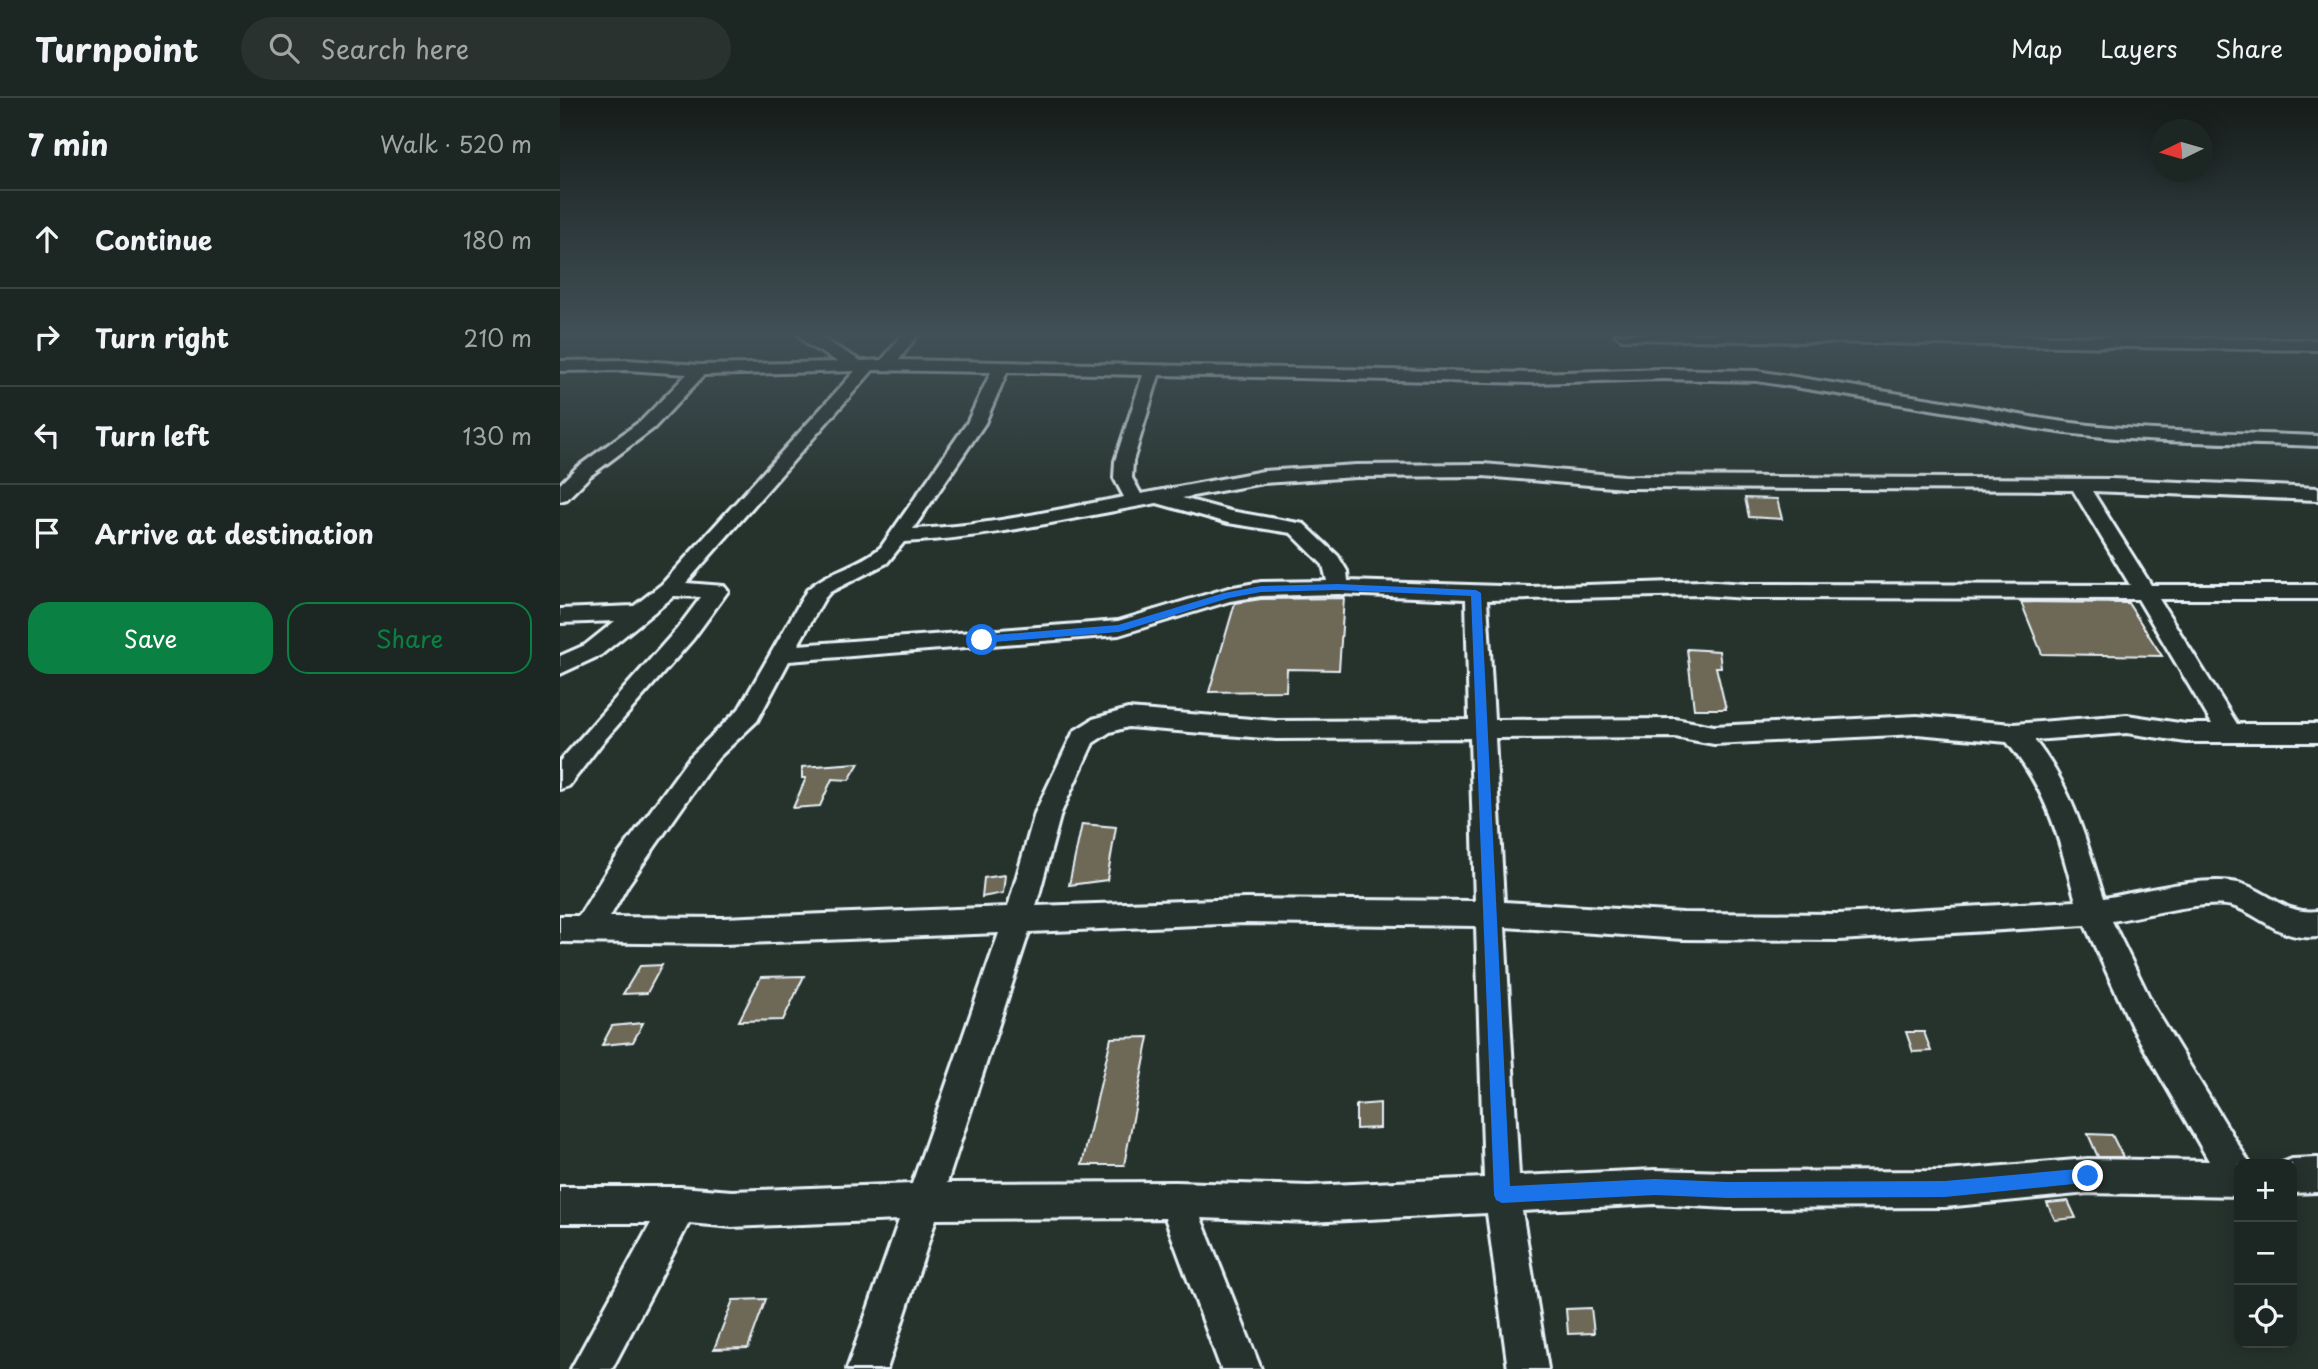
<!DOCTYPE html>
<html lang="en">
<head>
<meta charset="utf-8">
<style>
  body { margin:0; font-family:"Playpen Sans",sans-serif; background:#29322f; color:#f1f3f6 }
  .controls { position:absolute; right:21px; bottom:21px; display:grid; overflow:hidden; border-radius:14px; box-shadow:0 4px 18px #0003 }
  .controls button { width:63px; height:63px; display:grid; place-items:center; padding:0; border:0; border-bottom:2px solid #3a4340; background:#1c2622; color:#f1f3f6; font:35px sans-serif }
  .compass { position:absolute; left:1590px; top:21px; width:63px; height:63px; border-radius:50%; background:#1c2622; box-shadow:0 4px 18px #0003; rotate:265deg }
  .stop { position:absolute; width:21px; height:21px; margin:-16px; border:5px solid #1a73e8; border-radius:50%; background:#fff }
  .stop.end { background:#1a73e8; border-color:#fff; box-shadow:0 2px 7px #0008 }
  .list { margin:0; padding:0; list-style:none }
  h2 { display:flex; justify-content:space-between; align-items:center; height:91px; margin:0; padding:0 28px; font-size:30px }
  h2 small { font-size:23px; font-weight:400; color:#a0a5a5 }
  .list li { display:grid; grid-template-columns:46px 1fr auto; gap:21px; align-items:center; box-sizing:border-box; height:98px; padding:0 28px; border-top:2px solid #3a4340 }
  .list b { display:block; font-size:26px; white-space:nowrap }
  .list em { font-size:23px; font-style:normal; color:#a0a5a5 }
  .actions { display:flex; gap:14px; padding:21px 28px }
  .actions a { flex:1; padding:16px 0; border:2px solid #0b8043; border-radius:21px; text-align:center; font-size:24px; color:#0b8043 }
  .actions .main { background:#0b8043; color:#fff }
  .icon { flex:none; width:38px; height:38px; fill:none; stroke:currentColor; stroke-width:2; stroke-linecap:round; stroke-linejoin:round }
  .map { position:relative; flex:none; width:1758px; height:1271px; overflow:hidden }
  header { display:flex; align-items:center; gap:42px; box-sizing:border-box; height:98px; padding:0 35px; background:#1c2622; border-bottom:2px solid #3a4340 }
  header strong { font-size:33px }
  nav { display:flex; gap:38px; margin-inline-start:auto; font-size:24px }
  .search { width:490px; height:63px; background:#29322f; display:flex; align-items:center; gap:18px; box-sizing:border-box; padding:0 24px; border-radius:38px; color:#a0a5a5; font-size:26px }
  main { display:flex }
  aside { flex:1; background:#1c2622 }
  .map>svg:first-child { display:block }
  .building { fill:#6e6857; stroke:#e8f1f8; stroke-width:2 }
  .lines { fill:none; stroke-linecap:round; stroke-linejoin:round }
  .minor-casing { stroke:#e8f1f8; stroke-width:6 }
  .minor { fill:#26332d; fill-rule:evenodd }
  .route { fill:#1a73e8 }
</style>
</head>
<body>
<header>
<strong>Turnpoint</strong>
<div class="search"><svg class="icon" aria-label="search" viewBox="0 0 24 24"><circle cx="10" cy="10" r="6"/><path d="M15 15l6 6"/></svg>Search here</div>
<nav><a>Map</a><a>Layers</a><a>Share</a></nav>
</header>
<main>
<aside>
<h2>7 min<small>Walk · 520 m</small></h2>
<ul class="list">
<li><svg class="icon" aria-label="ahead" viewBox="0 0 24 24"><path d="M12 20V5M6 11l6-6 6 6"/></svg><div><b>Continue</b></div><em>180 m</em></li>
<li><svg class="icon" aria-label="right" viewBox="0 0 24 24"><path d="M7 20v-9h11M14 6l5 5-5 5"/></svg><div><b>Turn right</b></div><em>210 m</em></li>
<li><svg class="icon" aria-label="left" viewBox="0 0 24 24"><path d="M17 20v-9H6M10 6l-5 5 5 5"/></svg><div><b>Turn left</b></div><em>130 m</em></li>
<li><svg class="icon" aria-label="arrive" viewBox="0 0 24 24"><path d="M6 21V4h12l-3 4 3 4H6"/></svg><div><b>Arrive at destination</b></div></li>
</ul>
<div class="actions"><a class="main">Save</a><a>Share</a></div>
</aside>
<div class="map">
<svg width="1758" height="1271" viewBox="0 0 1758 1271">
  <rect width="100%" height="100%" fill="#26332d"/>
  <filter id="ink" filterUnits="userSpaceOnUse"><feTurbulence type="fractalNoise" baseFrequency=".0143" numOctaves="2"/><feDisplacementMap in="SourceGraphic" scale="14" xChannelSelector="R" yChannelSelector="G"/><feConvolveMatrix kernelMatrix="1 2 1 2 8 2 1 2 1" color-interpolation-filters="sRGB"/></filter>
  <g filter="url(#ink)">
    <!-- building -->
    <path class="building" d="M 1185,400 L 1217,401 L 1222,421 L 1189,419 Z
      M 784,500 L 779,572 L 727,571 L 726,593 L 649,594 L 675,505 L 701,501 Z
      M 1461,504 L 1568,505 L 1602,558 L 1482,556 Z
      M 1127,551 L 1159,553 L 1161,569 L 1156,569 L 1166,611 L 1134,611 Z
      M 299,665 L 289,682 L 272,681 L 260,708 L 233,710 L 246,680 L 242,680 L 242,669 Z
      M 522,726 L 556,729 L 547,782 L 509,787 Z
      M 445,777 L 443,795 L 422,799 L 424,780 Z
      M 102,867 L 87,895 L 63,896 L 80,868 Z
      M 244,878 L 223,922 L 179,923 L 201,879 Z
      M 83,925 L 73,944 L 42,947 L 52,928 Z
      M 1346,934 L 1364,934 L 1371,953 L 1353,954 Z
      M 589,939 L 564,1067 L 522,1067 L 551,940 Z
      M 820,1005 L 820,1030 L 796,1031 L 796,1007 Z
      M 1528,1036 L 1552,1037 L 1563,1059 L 1538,1059 Z
      M 1508,1103 L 1516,1120 L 1495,1122 L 1487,1105 Z
      M 206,1201 L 188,1250 L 154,1251 L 173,1202 Z
      M 1031,1210 L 1034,1235 L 1008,1236 L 1006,1211 Z"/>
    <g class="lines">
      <!-- minor casing -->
      <g class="minor-casing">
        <path id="minor" d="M 238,236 L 254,236 L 301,263 L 322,262 L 343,236 L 358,236 L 339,262 L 973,275 L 1102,271 L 1197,273 L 1427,310 C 1534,336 1649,333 1758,338 L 1758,348 C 1652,343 1528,347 1426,320 L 1197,283 L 1102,281 L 973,285 L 599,277 L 573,363 L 572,380 L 581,396 L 703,373 L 796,367 L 923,366 L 1064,378 L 1551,381 L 1758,390 L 1758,402 L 1532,393 L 1591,487 L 1758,487 L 1758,501 L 1599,501 L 1677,626 L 1758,626 L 1758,644 L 1626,644 L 1567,635 L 1474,642 C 1512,688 1527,745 1544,800 C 1580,794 1644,777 1678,785 C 1709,792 1722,817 1758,813 L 1758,839 C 1719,843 1704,818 1672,808 C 1647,801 1581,819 1552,823 L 1594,909 L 1690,1066 L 1679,1066 L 1679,1098 L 1528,1095 L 1385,1109 L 1168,1110 L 1095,1106 L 962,1113 L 988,1271 L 948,1271 L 927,1115 L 749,1124 L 641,1120 L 701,1271 L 661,1271 L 605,1120 L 376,1121 L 327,1271 L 287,1271 L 339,1122 L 172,1129 L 129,1125 L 52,1271 L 11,1271 L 91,1125 L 0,1125 L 0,1089 L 120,1089 L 172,1093 L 352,1086 L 439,835 L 163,846 L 0,844 L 0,818 L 19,818 L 48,771 L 129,660 L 179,611 L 247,492 C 269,472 299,468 321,449 L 407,325 L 431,274 L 313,272 L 126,485 L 164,488 L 168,493 L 133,541 L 42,645 L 9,688 L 0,691 L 0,663 L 117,531 L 141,499 L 114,498 L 41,557 L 0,576 L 0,558 L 25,547 L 55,523 L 0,525 L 0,511 L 74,508 L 102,486 L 295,273 L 144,277 L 94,330 L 30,378 L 7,401 L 0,403 L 0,386 L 16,370 L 82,322 L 127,276 L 67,272 L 0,273 L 0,263 L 67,262 L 140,267 L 278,264 L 248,247 ZM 447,274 L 583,277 L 555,363 L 554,380 L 564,399 C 494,412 424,429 353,431 L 425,325 ZM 923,378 L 1064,390 L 1513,392 L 1570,487 L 1186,486 L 1141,483 L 970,489 L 788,483 L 787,473 L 778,458 L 744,426 L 670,413 L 622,400 L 703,385 L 796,379 ZM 597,405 L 668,425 L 731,435 L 763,467 L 767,483 L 701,484 L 668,490 L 558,523 L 238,547 L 264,501 L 270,494 L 327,465 L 344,444 C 430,440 513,420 597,405 ZM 778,496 L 906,501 L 909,622 L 716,623 L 568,611 L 533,621 L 514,633 L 475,715 L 448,809 L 163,820 L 50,819 L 68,787 L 147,674 L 159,659 L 197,623 L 229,563 L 559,537 L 670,503 L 701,498 ZM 1141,497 L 1186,500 L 1578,501 L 1652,626 L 1626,626 L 1567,617 L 1454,626 L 1357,618 L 1154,628 L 1115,621 L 934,622 L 927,502 ZM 568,629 L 716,641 L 910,640 L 915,803 L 685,801 L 476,808 L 501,715 L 533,645 L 550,634 ZM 1357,636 L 1447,644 C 1490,697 1498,739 1516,803 L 1279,816 L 1123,815 L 944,804 L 935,640 L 1115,639 L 1154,646 ZM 685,825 L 916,828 L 924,1080 L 749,1088 L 616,1084 L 387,1085 L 469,834 ZM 1525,827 L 1572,929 L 1649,1063 L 1528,1061 L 1385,1073 L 1168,1074 L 1095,1072 L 959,1078 L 945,829 L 1123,841 L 1279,842 Z
          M 1055,236 L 1379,236 L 1758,242 L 1758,252 L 1062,241 Z
          M 1758,1060 L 1758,1094 L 1732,1095 L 1732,1066 L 1720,1066 L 1732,1061 Z"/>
      </g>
      <!-- minor -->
      <use href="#minor" class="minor"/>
    </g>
  </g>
  <!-- sky -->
  <linearGradient id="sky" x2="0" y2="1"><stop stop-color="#151c19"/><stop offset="0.57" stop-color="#415057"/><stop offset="1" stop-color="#415057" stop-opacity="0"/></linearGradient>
  <rect width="1758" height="414" fill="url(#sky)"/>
  <!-- route -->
  <path class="route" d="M 778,486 L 916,492 L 921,495 L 950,1088 L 1095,1081 L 1168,1084 L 1385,1083 L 1528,1070 L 1533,1072 L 1536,1078 L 1533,1084 L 1385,1099 L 1168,1100 L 1095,1097 L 942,1105 L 936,1102 L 934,1097 L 911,498 L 778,492 L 701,494 L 669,500 L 559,534 L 422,545 L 417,542 L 422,538 L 558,527 L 664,495 L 701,488 Z"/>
</svg>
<div class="controls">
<button>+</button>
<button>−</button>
<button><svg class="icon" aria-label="locate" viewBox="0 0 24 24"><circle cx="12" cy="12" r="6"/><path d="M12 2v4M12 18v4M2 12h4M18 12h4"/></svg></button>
</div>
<svg class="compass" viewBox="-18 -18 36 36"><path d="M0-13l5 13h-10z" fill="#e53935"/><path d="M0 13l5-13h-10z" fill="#a0a5a5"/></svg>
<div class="stop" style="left:422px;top:542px"></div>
<div class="stop end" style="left:1528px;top:1078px"></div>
</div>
</main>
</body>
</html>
